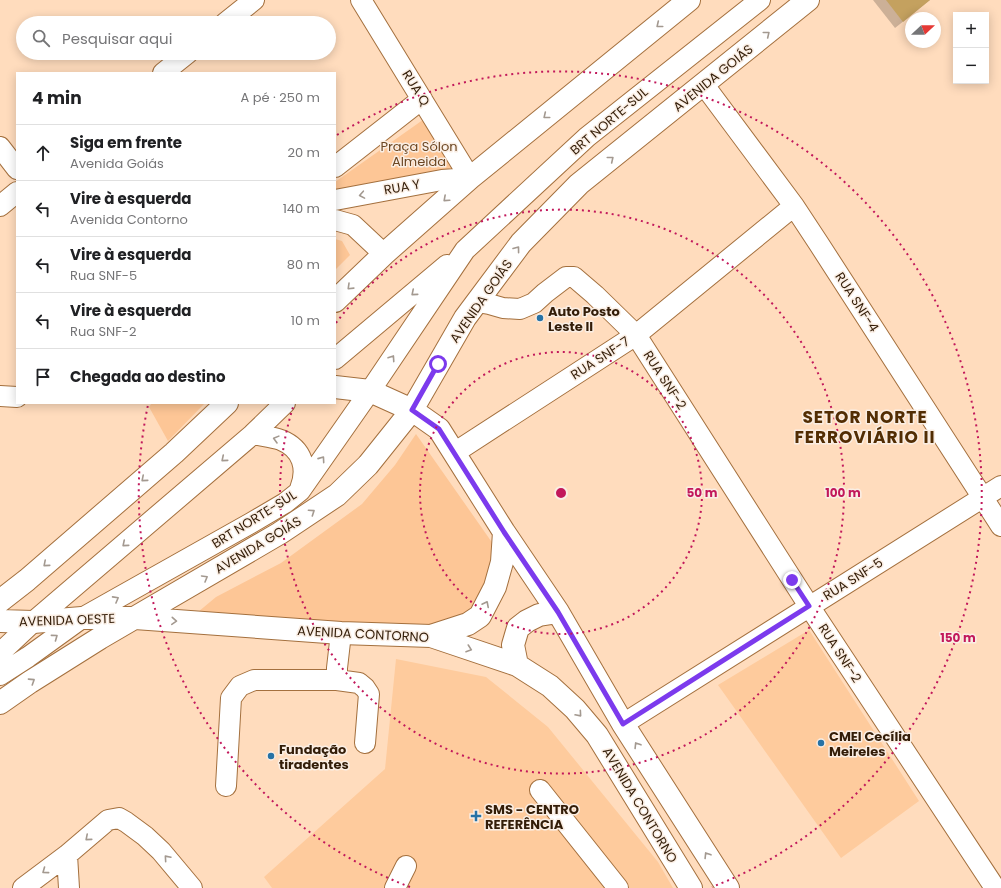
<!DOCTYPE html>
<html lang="pt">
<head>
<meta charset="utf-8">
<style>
  body { margin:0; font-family:Poppins,sans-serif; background:#f6f6f6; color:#202124 }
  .controls { position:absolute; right:12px; top:12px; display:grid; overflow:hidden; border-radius:0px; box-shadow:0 2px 10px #0003 }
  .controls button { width:36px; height:36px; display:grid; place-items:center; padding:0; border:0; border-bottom:1px solid #e0e0e0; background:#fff; color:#202124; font:20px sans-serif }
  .compass { position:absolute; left:905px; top:12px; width:36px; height:36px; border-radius:50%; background:#fff; box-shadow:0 2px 10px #0003; rotate:68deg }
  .stop { position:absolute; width:12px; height:12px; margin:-9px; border:3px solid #7c3aed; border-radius:50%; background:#fff }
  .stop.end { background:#7c3aed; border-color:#fff; box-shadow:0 1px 4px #0008 }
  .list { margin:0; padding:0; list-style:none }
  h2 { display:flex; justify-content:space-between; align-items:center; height:52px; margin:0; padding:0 16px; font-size:17px }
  h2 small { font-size:13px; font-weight:400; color:#757577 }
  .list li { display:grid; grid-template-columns:26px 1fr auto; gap:12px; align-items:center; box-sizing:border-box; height:56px; padding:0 16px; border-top:1px solid #e0e0e0 }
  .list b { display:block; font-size:15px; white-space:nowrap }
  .list p { margin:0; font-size:13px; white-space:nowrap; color:#757577 }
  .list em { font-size:13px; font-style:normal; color:#757577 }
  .icon { flex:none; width:22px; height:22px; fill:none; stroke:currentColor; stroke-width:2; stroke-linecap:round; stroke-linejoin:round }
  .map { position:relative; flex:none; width:1001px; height:888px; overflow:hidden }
  .search { position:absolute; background:#fff; box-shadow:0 2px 10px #0003; left:16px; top:16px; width:320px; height:44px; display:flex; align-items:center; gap:10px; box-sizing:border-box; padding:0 14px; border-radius:22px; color:#757577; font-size:15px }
  .panel { position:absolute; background:#fff; box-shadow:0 2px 10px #0003; left:16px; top:72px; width:320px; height:332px; border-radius:0px }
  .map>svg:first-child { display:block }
  .built { fill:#fecb9d }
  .green { fill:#fdc696 }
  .shadow { fill:#0003 }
  .building { fill:#c4a15f }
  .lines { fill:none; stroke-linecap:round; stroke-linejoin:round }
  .minor-casing { stroke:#a4703e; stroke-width:22 }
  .major-casing { stroke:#a4703e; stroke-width:24 }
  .minor { stroke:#fff; stroke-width:20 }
  .major { stroke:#fff; stroke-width:22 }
  .oneway { stroke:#a39990 }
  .route { stroke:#7c3aed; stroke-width:5 }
  .ring { fill:none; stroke:#c2185b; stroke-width:2; stroke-dasharray:2 4 }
  .poi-dot { fill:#2672a5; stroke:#faeee4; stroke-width:1.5 }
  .labels { text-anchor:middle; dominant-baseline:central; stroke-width:3; stroke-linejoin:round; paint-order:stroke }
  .street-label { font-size:13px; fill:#331d08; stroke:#faeee4 }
  .park-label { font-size:13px; fill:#6c4723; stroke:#faeee4 }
  .poi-label { font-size:13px; font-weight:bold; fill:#331d08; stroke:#faeee4; text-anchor:start }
  .district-label { font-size:17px; font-weight:bold; letter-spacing:1px; fill:#522d03; stroke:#faeee4 }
  .centre { fill:#c2185b; stroke:#faeee4; stroke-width:2 }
  .ring-label { font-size:12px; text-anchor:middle; font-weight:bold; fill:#c2185b; stroke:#faeee4; stroke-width:3; stroke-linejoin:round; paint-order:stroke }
</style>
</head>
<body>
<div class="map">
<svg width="1001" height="888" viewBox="0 0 1001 888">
  <rect width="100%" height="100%" fill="#ffdcbd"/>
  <!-- built -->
  <path class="built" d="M 809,630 L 919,801 L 841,858 L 718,685 Z
    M 396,659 L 486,677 L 548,727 L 658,862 L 673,888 L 272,888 L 264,877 L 385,769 Z"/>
  <!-- green -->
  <path class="green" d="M 427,117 L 459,170 L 335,195 L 335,182 Z
    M 335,239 L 342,241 L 350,255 L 335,270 Z
    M 152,403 L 205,403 L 168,441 L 149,407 Z
    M 416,434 L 491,541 L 496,558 L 477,608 L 442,628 L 192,617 L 216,597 L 281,563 L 362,504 L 395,465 Z"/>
  <!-- shadow -->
  <path class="shadow" d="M 873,0 L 930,0 L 895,28 Z"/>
  <!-- building -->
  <path class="building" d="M 886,0 L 930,0 L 903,22 Z"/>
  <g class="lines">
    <!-- minor casing -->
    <g class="minor-casing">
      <path id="minor" d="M 225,23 L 254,0
        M 163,73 L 188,53
        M 704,85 L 794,206 L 819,244 L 1001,526
        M 0,147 L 17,169
        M 335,167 L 422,99
        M 335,200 L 442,180 L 470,178 L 361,0
        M 0,206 L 17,192
        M 335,220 L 353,225 L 384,254
        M 477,302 L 489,304 L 503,308 L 520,309 L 534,303 L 545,293 L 566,277 L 574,277 L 595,295 L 636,335 L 809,606 L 995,888
        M 335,359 L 447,265
        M 0,396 L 17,397
        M 253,434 C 262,436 273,437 281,440 C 303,449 308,469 300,489
        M 454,453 L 636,335 L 794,206
        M 0,653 L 33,622 L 253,434 L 285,403
        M 0,675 L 28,657 L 82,618 L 251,523 L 285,503 L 300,491 L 370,391 L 465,250 L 587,137 L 760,0
        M 337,680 L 337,668 L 341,633
        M 623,724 L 1001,486
        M 226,786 L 231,698 L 240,686 L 254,680 L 337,680 L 359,683 L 365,688 L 369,694 L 365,743
        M 540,790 L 618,888
        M 67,855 L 69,888
        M 23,888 L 67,855 L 108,820 L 119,818 L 126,822 L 145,836 L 161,851 L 192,888
        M 395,888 L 406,866"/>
    </g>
    <!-- major casing -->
    <g class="major-casing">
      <path id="major" d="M 335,301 L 384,254 L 470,178 L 689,0
        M 335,387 L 370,391 L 412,410 L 439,429 L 504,532 L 558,612 L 623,724 L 728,888
        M 0,601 L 27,580 L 174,453 L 227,403
        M 0,621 L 33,622 L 82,618 L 135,618 L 341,633 L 431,636 L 517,665 L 550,686 L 575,709 L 597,735 L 691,888
        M 431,636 L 468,624 L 480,616 L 495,587 L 502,562 L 504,532
        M 517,665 L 513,645 L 518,628 L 527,621 L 539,615 L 558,612
        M 0,703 L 30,682 L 100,638 L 280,533 L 337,495 L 368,465 L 412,410 L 465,318 L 521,243 L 579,184 L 808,0"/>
    </g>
    <!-- minor -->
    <use href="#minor" class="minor"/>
    <!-- major -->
    <use href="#major" class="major"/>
  </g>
  <!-- one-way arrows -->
  <defs><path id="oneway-chevron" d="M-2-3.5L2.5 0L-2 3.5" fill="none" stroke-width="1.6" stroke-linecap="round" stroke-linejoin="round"/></defs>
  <g class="oneway">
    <use href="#oneway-chevron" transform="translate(659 25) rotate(141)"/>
    <use href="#oneway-chevron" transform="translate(767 34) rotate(-39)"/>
    <use href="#oneway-chevron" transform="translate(546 116) rotate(141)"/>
    <use href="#oneway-chevron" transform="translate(611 159) rotate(-39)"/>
    <use href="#oneway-chevron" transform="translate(362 195) rotate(170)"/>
    <use href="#oneway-chevron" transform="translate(446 199) rotate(138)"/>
    <use href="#oneway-chevron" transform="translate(517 249) rotate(-53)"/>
    <use href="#oneway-chevron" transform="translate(350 287) rotate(136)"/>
    <use href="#oneway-chevron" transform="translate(414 293) rotate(140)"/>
    <use href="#oneway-chevron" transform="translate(392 358) rotate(-56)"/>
    <use href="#oneway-chevron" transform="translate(276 439) rotate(-165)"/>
    <use href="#oneway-chevron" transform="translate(224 459) rotate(140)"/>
    <use href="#oneway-chevron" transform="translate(322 459) rotate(-55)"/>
    <use href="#oneway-chevron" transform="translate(144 479) rotate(139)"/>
    <use href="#oneway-chevron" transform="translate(312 512) rotate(-34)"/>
    <use href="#oneway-chevron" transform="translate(125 544) rotate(140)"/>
    <use href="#oneway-chevron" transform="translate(46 564) rotate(139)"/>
    <use href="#oneway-chevron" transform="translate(205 578) rotate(-30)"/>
    <use href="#oneway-chevron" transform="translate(116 599) rotate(-29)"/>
    <use href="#oneway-chevron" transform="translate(486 604) rotate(-63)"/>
    <use href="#oneway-chevron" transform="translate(174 621) rotate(4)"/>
    <use href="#oneway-chevron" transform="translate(55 637) rotate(-36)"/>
    <use href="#oneway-chevron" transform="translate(469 649) rotate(19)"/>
    <use href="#oneway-chevron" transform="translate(32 681) rotate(-33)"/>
    <use href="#oneway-chevron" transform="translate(579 714) rotate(49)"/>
    <use href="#oneway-chevron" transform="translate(637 745) rotate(-122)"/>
    <use href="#oneway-chevron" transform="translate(88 838) rotate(139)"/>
    <use href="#oneway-chevron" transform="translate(707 855) rotate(-122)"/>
    <use href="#oneway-chevron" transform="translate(167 858) rotate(-131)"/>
    <use href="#oneway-chevron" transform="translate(45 871) rotate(144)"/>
  </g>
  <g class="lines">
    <!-- route -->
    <path class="route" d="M 438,364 L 412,410 L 439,429 L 504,532 L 558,612 L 623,724 L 809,606 L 792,580"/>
  </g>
  <!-- distance rings -->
  <g class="ring">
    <circle cx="561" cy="493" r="141"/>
    <path d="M336 323A282 282 0 1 1 294 404"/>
    <path d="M410 887A422 422 0 0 1 148 405M337 135A422 422 0 1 1 712 887"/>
  </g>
  <!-- markers -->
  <g class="poi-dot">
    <circle cx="540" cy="318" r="4"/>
    <circle cx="821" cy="743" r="4"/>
    <circle cx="271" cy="756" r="4"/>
    <path d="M474 810h4v4h4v4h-4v4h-4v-4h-4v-4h4z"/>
  </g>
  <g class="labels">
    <!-- street labels -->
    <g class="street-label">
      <text transform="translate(713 78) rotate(-39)">AVENIDA GOIÁS</text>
      <text transform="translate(416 88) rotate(58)">RUA Q</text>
      <text transform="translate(609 121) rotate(-40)">BRT NORTE-SUL</text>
      <text transform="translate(402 187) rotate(-10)">RUA Y</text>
      <text transform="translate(481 301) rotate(-55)">AVENIDA GOIÁS</text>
      <text transform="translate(857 302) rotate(57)">RUA SNF-4</text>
      <text transform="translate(600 358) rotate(-33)">RUA SNF-7</text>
      <text transform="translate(665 380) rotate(57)">RUA SNF-2</text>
      <text transform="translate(254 519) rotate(-32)">BRT NORTE-SUL</text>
      <text transform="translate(258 545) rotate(-31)">AVENIDA GOIÁS</text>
      <text transform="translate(853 579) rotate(-32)">RUA SNF-5</text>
      <text transform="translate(67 620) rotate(-2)">AVENIDA OESTE</text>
      <text transform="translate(363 634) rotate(3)">AVENIDA CONTORNO</text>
      <text transform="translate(840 653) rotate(57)">RUA SNF-2</text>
      <text transform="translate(640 805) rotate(59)">AVENIDA CONTORNO</text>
    </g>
    <!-- park labels -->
    <g class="park-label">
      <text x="419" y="146">Praça Sólon<tspan x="419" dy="15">Almeida</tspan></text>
    </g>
    <!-- poi labels -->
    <g class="poi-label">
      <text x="548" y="311">Auto Posto<tspan x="548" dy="15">Leste II</tspan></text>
      <text x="829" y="736">CMEI Cecília<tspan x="829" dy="15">Meireles</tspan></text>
      <text x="279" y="749">Fundação<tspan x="279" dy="15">tiradentes</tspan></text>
      <text x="485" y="809">SMS - CENTRO<tspan x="485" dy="15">REFERÊNCIA</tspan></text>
    </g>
    <!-- district labels -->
    <g class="district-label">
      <text x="865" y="417">SETOR NORTE<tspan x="865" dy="20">FERROVIÁRIO II</tspan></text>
    </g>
  </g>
  <circle cx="561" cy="493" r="6" class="centre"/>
  <g class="ring-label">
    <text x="702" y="497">50 m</text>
    <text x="843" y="497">100 m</text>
    <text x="958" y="642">150 m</text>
  </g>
</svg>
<div class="controls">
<button>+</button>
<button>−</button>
</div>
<svg class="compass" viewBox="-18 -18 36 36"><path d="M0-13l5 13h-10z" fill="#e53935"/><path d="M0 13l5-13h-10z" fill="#757577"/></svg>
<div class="stop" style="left:438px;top:364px"></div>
<div class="stop end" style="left:792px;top:580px"></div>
<div class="search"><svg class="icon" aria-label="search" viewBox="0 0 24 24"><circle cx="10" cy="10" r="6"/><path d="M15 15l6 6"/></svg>Pesquisar aqui</div>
<section class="panel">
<h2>4 min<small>A pé · 250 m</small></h2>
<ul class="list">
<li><svg class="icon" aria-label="ahead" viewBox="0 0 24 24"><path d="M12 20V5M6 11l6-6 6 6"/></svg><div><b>Siga em frente</b><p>Avenida Goiás</p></div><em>20 m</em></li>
<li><svg class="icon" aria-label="left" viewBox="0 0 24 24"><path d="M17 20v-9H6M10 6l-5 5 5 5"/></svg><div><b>Vire à esquerda</b><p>Avenida Contorno</p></div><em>140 m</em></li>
<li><svg class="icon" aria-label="left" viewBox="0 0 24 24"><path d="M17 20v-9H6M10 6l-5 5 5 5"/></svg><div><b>Vire à esquerda</b><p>Rua SNF-5</p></div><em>80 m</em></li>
<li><svg class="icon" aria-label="left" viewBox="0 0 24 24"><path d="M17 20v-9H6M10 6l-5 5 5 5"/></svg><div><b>Vire à esquerda</b><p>Rua SNF-2</p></div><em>10 m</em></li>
<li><svg class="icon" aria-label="arrive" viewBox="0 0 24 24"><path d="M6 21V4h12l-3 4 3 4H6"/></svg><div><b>Chegada ao destino</b></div></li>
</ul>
</section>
</div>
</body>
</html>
